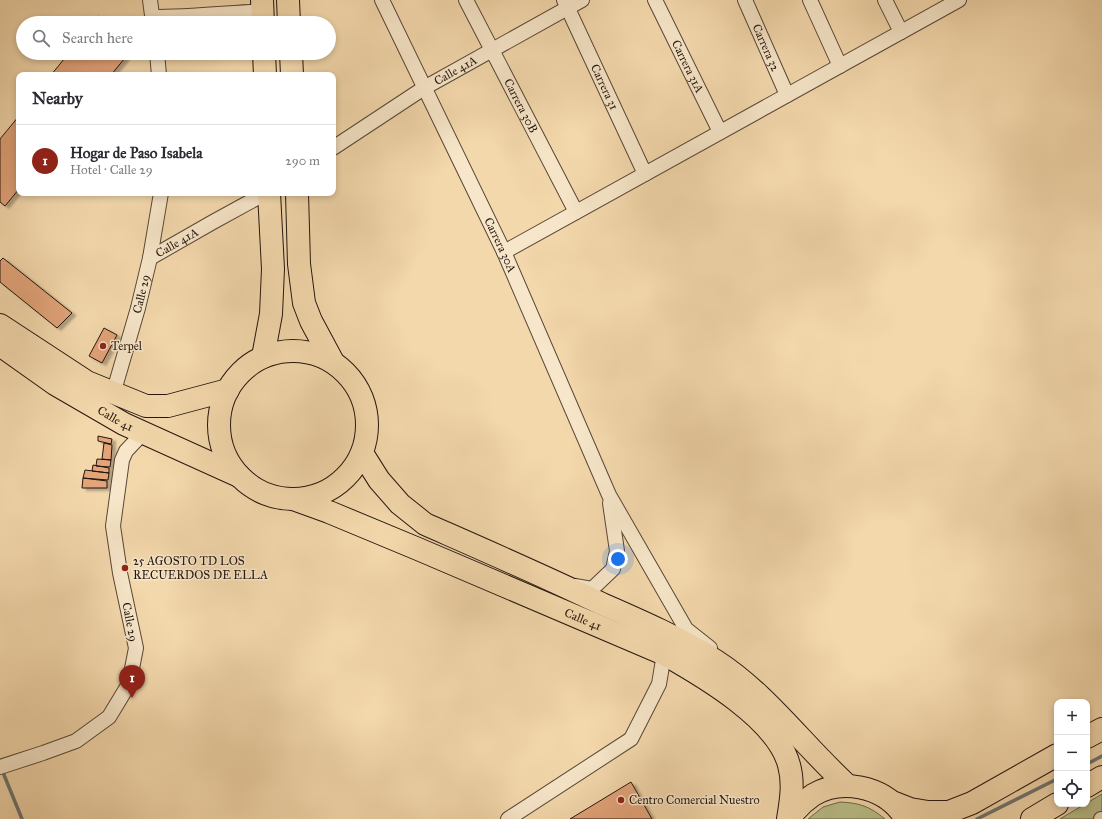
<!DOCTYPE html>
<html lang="en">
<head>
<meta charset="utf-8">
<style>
  body { margin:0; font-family:"IM FELL Great Primer",serif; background:#f7f7f7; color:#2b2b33 }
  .controls { position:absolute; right:12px; bottom:12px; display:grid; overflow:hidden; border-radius:8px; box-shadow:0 2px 6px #0003 }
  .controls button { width:36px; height:36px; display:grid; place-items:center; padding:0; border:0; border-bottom:1px solid #e1e1e2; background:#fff; color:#2b2b33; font:20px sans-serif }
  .you { position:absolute; left:618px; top:559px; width:14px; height:14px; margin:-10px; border:3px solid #fff; border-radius:50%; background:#1a73e8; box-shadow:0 0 0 6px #1a73e833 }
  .badge { display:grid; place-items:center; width:26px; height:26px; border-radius:50%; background:#8f2418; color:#fff; font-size:13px; font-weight:700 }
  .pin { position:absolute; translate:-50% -33px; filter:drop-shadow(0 1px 2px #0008) }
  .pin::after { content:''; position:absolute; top:21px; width:14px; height:12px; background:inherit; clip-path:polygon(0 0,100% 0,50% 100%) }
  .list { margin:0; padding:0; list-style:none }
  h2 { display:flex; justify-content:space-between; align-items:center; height:52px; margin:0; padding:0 16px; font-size:17px }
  h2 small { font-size:13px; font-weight:400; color:#7c7c81 }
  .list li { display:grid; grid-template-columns:26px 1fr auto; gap:12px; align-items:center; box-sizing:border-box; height:72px; padding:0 16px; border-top:1px solid #e1e1e2 }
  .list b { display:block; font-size:15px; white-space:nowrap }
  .list p { margin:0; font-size:13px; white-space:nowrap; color:#7c7c81 }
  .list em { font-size:13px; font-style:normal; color:#7c7c81 }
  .icon { flex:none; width:22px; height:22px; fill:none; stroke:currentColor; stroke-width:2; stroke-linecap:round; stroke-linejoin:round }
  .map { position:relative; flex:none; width:1102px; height:819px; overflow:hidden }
  .search { position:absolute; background:#fff; box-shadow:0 2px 6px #0003; left:16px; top:16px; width:320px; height:44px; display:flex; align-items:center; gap:10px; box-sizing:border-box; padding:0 14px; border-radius:22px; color:#7c7c81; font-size:15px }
  .panel { position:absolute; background:#fff; box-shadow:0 2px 6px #0003; left:16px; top:72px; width:320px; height:124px; border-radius:8px }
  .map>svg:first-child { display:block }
  .green { fill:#babf8a; stroke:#6f6a4c }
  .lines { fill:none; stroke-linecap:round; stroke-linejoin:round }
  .stream { stroke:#6e7673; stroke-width:3.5 }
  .building { fill:#e3a47a; stroke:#24150f; filter:url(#shadow) }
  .street-casing { stroke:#584636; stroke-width:16 }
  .primary-casing { stroke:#24150f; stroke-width:24 }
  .highway-casing { stroke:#24150f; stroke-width:24 }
  .street { stroke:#f7e6c9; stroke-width:14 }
  .primary { stroke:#f3d8ac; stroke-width:22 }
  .highway { stroke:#f3d8ac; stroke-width:22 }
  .poi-dot { fill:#8f2418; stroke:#f7e6c9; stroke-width:1.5 }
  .labels { text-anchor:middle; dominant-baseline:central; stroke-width:3; stroke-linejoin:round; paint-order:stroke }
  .street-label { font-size:12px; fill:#24150f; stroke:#f7e6c9 }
  .poi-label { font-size:12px; fill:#24150f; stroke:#f7e6c9; text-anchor:start }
</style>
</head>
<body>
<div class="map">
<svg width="1102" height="819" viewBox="0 0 1102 819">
  <defs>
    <filter id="shadow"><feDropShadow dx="4" dy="2.5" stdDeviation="1" flood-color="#0004"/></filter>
  </defs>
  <rect width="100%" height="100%" fill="#f3d8ac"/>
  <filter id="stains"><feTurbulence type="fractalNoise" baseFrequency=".005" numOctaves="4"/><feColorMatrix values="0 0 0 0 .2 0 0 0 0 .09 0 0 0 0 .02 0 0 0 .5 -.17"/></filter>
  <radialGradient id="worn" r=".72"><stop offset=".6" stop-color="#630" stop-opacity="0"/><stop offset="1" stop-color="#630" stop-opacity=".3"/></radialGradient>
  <!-- green -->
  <path class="green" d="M 1102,794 L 1102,815 L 1094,819 L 1060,819 L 1085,804 L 1087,804 L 1087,803 Z
    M 840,802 C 860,803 869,806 885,819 L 808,819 L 823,807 Z"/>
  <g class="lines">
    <!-- stream -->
    <path class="stream" d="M 1087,764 L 1102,756
      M 2,770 L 22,819
      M 977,819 L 1057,779"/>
  </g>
  <!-- building -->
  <path class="building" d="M 98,16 L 109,23 L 92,23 Z
    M 69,53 L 129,53 L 111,75 L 51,75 Z
    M 19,116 L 19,189 L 5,206 L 0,202 L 0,139 Z
    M 3,258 L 72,313 L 57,328 L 0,282 L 0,261 Z
    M 104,328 L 117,335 L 102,363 L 89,356 Z
    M 98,436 L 112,439 L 111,444 L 98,441 Z
    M 104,443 L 112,445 L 111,460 L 102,459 Z
    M 97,459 L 111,460 L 110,467 L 96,466 Z
    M 93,465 L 109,468 L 109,473 L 92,471 Z
    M 85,470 L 109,473 L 108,480 L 83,478 Z
    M 83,478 L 107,481 L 107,488 L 82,488 Z
    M 631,782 L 652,819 L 570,819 Z"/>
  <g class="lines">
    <!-- street casing -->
    <g class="street-casing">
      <g id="street">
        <path d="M 150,0 L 153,23"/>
        <path id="s1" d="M 382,0 L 504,252 L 609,495 L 686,629 L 710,648"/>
        <path id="s2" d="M 466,0 L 576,212"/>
        <path id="s3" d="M 564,0 L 645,174"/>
        <path id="s4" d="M 655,0 L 720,132"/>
        <path id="s5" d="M 745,0 L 787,95"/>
        <path d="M 810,0 L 840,66"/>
        <path d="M 885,0 L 901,32"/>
        <path d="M 152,17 C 189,17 226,13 263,11"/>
        <path d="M 157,53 L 159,75"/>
        <path id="s6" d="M 333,148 L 424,88 L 582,0"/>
        <path d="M 504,252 L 959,0"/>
        <path id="s7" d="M 150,258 L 213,222 L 266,193"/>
        <path id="s8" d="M 113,394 L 138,308 L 150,258 L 161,193"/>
        <path d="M 575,586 L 592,589 L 613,569 L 617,551 L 610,503"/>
        <path d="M 0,767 L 43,753 L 76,741 L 109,717 L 129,684 L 136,648 L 120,573 L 113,526 L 122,460 L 126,451 L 144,432"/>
        <path d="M 508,819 L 631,739 L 659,684 L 664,654"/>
        <path d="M 1101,819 L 1102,819"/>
      </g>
    </g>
    <!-- primary casing -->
    <g class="primary-casing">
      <g id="primary">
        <path d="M 0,325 L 87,382 L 146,406 L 168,406 L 228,390"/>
        <path id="s9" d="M 0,345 L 55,384 L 124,424 L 239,476"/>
      </g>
    </g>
    <!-- highway casing -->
    <g class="highway-casing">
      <g id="highway">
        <path d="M 262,0 L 263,23"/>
        <path d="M 288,0 L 289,23"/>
        <path d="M 264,53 L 265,75"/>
        <path d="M 291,53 L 292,75"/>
        <path d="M 297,193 L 299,264 L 304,303 L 311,321 L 333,362"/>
        <circle cx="293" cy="425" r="74"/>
        <path d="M 263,357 L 271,314 L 273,269 L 269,193"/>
        <path d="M 362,453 L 379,480 L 400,504 L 425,524 C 484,550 544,576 602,604 C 641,621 680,638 716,661 C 767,694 803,745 848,786"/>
        <path id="s10" d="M 293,499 L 329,512 L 418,549 L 664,654 C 703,676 777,719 789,765 C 794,783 791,801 788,819"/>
        <path d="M 1087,737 L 1102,729"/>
        <path d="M 1087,786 L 1102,777"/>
        <path d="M 892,802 L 910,809 L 928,812 L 949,812 L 972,803 L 1057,755"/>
        <path d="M 789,819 C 795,810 803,802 813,795 C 841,778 882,786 902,813"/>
        <path d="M 1032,819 L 1057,804"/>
      </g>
    </g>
    <!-- street -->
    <use href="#street" class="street"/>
    <!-- primary -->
    <use href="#primary" class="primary"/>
    <!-- highway -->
    <use href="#highway" class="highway"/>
  </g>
  <!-- markers -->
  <g class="poi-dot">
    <circle cx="103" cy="346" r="4"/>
    <circle cx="125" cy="568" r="4"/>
    <circle cx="621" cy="800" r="4"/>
  </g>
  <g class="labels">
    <!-- street labels -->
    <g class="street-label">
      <text stroke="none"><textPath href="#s5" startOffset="52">Carrera 32</textPath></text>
      <text stroke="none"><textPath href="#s4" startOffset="74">Carrera 31A</textPath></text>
      <text stroke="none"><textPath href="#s6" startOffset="145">Calle 41A</textPath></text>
      <text stroke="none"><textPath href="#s3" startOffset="96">Carrera 31</textPath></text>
      <text stroke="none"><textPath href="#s2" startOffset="119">Carrera 30B</textPath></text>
      <text stroke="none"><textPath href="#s7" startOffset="31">Calle 41A</textPath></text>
      <text stroke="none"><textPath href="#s1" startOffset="272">Carrera 30A</textPath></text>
      <text stroke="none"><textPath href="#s8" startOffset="104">Calle 29</textPath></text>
      <text stroke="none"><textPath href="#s9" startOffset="137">Calle 41</textPath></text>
      <text stroke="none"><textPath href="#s10" startOffset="314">Calle 41</textPath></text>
      <text transform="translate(130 622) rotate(79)">Calle 29</text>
    </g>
    <!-- poi labels -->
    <g class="poi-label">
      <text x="111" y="346">Terpel</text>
      <text x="133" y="561">25 AGOSTO TD LOS<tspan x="133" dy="14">RECUERDOS DE ELLA</tspan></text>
      <text x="629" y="800">Centro Comercial Nuestro</text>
    </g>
  </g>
  <rect width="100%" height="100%" filter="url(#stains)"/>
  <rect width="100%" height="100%" fill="url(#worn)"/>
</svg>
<div class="controls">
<button>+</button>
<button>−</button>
<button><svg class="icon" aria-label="locate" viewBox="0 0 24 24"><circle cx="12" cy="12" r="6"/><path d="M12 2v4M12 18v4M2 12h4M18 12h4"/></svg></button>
</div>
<div class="you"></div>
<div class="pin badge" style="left:132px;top:698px">1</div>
<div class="search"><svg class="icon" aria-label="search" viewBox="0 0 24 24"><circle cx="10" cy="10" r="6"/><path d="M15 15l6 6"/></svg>Search here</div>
<section class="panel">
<h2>Nearby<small></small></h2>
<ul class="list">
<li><span class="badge">1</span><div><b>Hogar de Paso Isabela</b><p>Hotel · Calle 29</p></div><em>290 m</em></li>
</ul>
</section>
</div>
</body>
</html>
